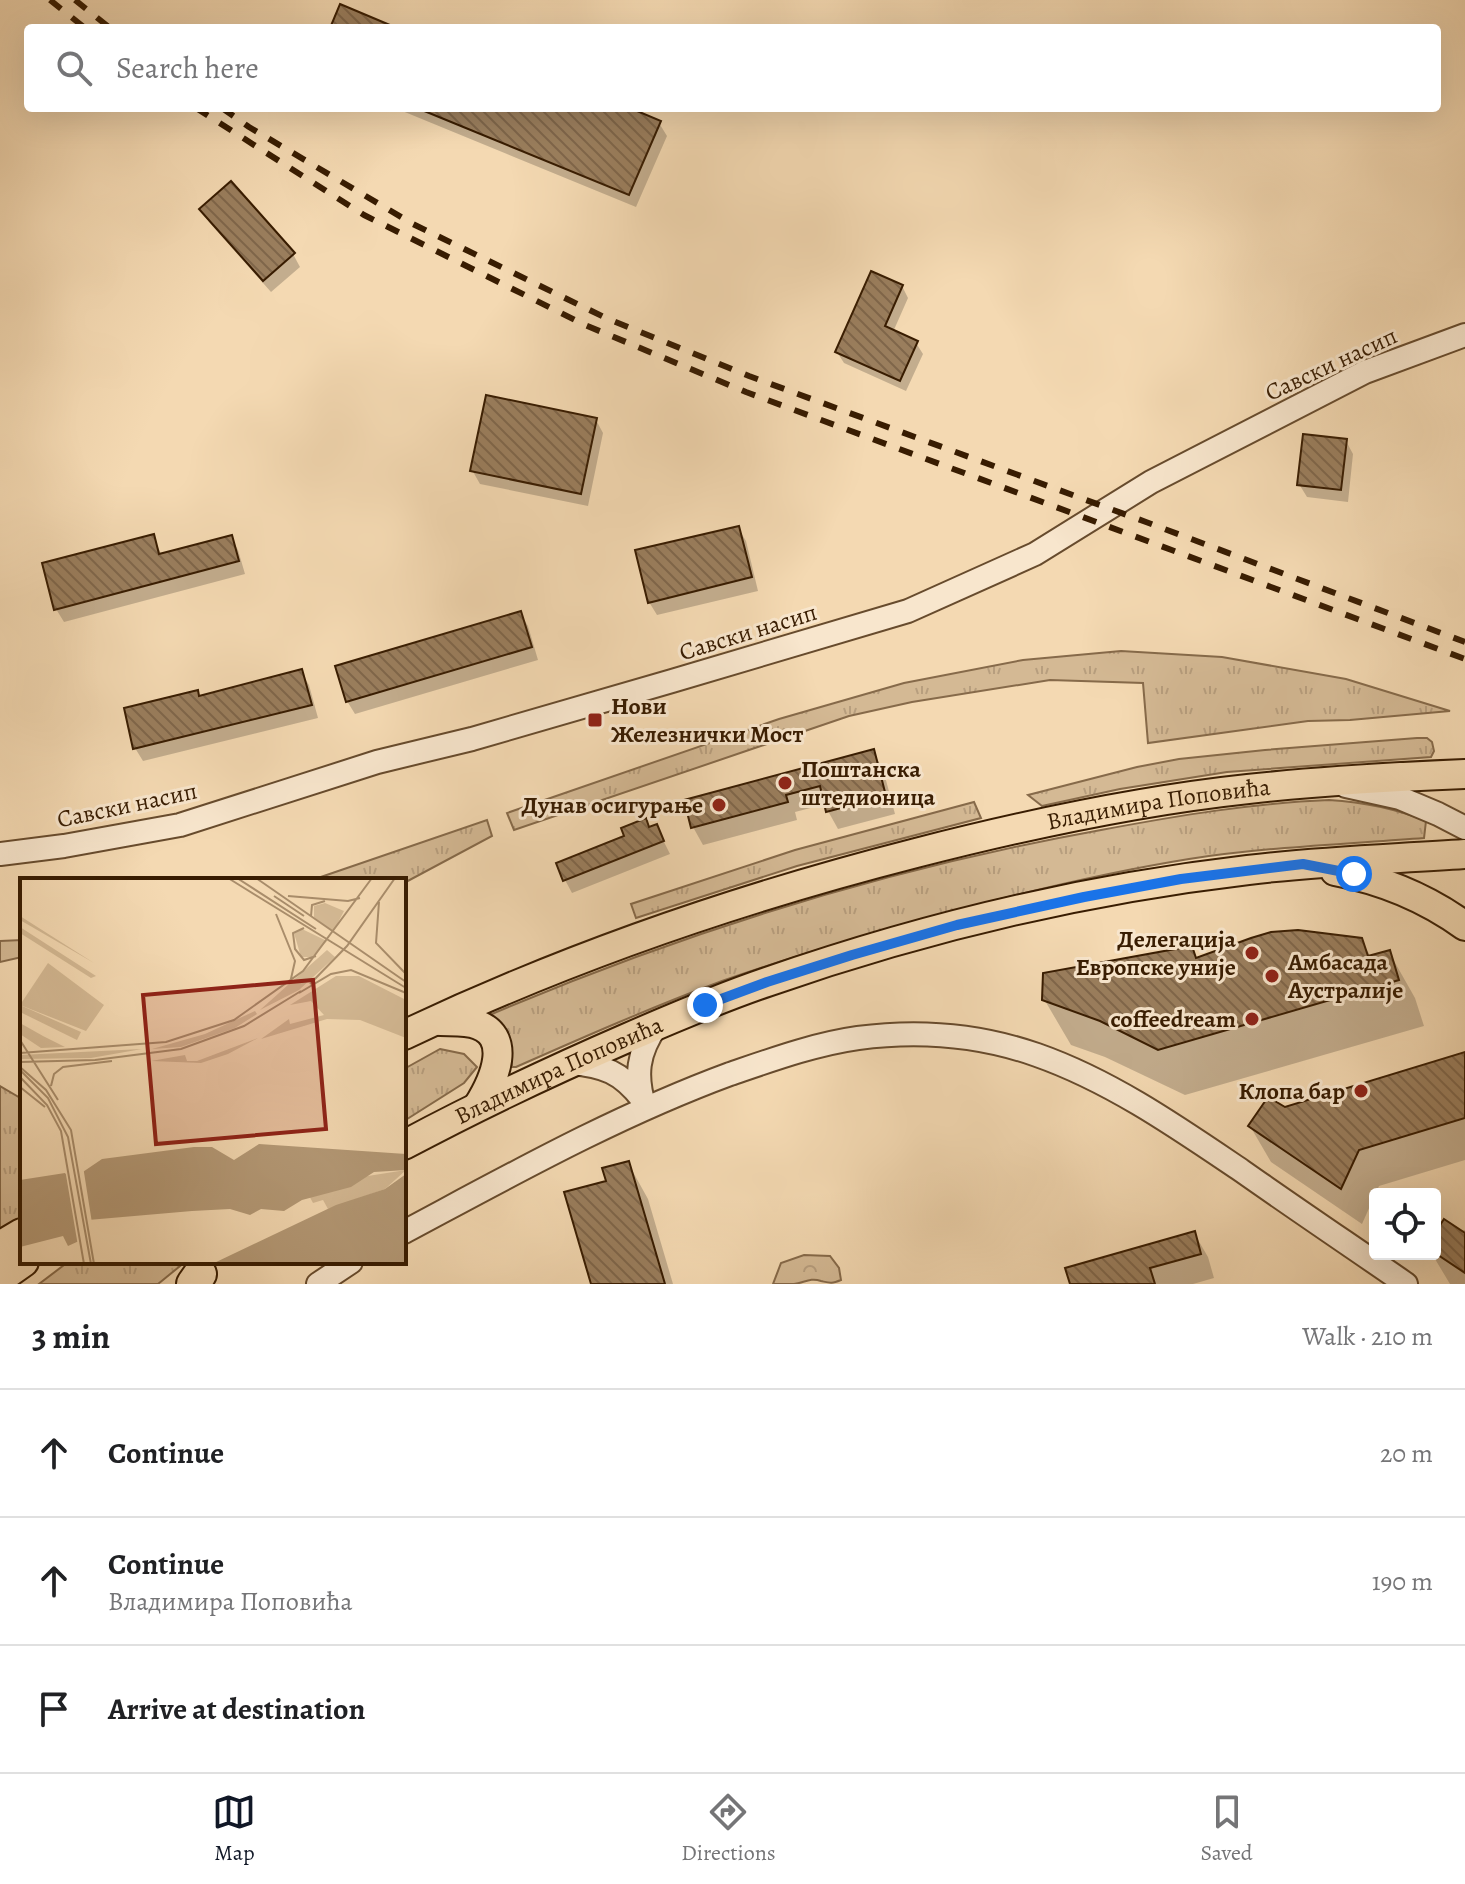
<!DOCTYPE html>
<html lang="en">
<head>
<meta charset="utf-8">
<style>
  body { margin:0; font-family:Alegreya,serif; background:#f2f2f2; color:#202124 }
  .controls { position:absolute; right:24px; bottom:24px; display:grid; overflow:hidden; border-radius:8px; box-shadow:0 8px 32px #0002 }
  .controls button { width:72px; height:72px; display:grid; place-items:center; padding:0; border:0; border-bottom:2px solid #e0e0e0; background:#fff; color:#202124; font:40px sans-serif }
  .stop { position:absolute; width:24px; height:24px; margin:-18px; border:6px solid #1a73e8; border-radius:50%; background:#fff }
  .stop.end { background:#1a73e8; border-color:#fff; box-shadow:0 2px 8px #0008 }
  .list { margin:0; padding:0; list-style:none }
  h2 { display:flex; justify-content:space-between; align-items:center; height:104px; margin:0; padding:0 32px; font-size:34px }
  h2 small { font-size:26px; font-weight:400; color:#757577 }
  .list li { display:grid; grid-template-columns:52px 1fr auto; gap:24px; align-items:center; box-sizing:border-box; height:128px; padding:0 32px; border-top:2px solid #e0e0e0 }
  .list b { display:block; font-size:30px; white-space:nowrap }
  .list p { margin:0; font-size:26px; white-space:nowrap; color:#757577 }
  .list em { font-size:26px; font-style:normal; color:#757577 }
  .icon { flex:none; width:44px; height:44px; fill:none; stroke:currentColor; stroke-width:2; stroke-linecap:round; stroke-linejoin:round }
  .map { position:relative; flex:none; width:1465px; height:1284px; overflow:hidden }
  .search { position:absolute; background:#fff; box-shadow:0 8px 32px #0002; left:24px; right:24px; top:24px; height:88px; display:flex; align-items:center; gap:20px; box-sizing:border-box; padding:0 28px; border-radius:8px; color:#757577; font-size:30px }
  .sheet { height:488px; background:#fff }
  nav { display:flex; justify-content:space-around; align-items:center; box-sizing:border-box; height:112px; border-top:2px solid #e0e0e0; background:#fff; font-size:22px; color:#757577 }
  nav a { display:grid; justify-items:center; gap:4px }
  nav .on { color:#111827 }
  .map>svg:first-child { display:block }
  .grass { fill:url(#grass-tufts); stroke:#866a4a; stroke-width:2 }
  .park { fill:url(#park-crowns); stroke:#866a4a; stroke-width:2 }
  .shadow { fill:#0003 }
  .building { fill:url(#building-back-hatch); stroke:#381c01; stroke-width:2 }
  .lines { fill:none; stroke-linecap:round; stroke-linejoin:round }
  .minor-casing { stroke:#674b2d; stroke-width:26 }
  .major-casing { stroke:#381c01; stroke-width:32 }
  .highway-casing { stroke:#381c01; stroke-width:36 }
  .minor { stroke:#f8e6cd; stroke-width:22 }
  .major { stroke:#f4d9b2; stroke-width:28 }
  .highway { stroke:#f4d9b2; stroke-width:32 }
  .rail { stroke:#381c01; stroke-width:6; stroke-dasharray:14 14; stroke-linecap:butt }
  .route { stroke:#1a73e8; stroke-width:10 }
  .poi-dot { fill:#8f2418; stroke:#f8e6cd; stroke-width:3 }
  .labels { text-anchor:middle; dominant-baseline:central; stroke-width:6; stroke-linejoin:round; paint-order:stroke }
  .street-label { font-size:24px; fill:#381c01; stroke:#f8e6cd }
  .poi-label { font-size:24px; font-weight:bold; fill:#381c01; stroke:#f8e6cd; text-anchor:end }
  .inset-road { fill:none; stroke:#a98d6b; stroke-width:2 }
  .view { fill:#8f2418; fill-opacity:0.15; stroke:#8f2418; stroke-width:4 }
  .inset-edge { fill:none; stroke:#381c01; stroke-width:4 }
</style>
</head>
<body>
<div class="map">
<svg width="1465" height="1284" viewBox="0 0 1465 1284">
  <defs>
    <pattern id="grass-tufts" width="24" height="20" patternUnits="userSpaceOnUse" patternTransform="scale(2)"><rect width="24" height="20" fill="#d4b994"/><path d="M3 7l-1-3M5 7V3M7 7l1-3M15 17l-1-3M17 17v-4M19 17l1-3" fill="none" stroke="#b79e7e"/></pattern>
    <pattern id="park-crowns" width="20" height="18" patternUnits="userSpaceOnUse" patternTransform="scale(2)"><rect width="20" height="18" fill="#d4b994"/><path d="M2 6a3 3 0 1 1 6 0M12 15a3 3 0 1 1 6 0" fill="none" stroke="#b79e7e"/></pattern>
    <pattern id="building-back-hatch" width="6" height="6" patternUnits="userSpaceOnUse" patternTransform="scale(2)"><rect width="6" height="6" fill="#9a7e5d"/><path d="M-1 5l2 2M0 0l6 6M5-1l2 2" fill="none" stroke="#7f664a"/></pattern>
  </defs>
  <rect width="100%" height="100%" fill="#f4d9b2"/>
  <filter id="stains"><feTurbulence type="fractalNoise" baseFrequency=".0025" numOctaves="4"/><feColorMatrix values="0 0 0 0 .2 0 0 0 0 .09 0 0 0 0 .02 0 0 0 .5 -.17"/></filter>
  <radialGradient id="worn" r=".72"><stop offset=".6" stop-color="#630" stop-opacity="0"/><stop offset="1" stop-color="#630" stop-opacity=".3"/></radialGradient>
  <!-- grass -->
  <path class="grass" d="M 1121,651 L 1222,657 L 1346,679 L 1450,711 L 1350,720 L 1308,721 L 1148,743 L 1143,683 L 1050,680 L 912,702 L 849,716 L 514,830 L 507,813 L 779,719 L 904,683 L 1023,660 Z
    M 1417,738 L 1427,738 L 1432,742 L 1434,751 L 1431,757 L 1227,772 L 1120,789 L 1042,806 L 1028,795 L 1137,767 L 1179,759 L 1265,750 Z
    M 1329,800 C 1363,802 1394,808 1426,821 L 1424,838 C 1346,844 1267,847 1189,859 C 1096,874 1004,897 913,922 C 849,940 785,959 722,981 C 652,1007 584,1037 516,1067 L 512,1067 L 511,1048 L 487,1016 C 684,932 890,868 1101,830 C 1176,816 1252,803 1329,800 Z
    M 974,802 L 981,818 L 797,866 L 636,918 L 631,904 L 795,850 Z
    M 487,820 L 492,836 L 404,883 L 404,880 L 312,880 Z
    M 22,940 L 22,957 L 0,962 L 0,941 Z
    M 440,1049 L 464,1054 L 477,1067 L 464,1083 L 404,1121 L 404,1069 Z
    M 0,1086 L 22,1099 L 22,1220 L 0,1232 Z
    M 68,1262 L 185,1262 L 158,1284 L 39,1284 Z"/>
  <!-- park -->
  <path class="park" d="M 804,1255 L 830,1256 L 839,1268 L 841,1280 C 831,1284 830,1283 821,1281 C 810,1277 804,1283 794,1284 C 788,1284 780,1284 773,1284 L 781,1263 Z"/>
  <!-- shadow -->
  <path class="shadow" d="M 395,108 L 625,108 L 659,123 L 667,136 L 636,207 Z
    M 202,209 L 293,254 L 300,267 L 271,292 L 209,222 Z
    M 902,286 L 908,298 L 893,332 L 916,343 L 923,354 L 906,391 L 844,363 L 837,352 Z
    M 596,420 L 603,433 L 588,506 L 480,484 L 472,470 Z
    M 1346,441 L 1353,454 L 1348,502 L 1307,497 L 1299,484 Z
    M 738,528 L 746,541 L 758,591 L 657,615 L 649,602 Z
    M 153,536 L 162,556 L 231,537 L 238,550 L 245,574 L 64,622 L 56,609 Z
    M 520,613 L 528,626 L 538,660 L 355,714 L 347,701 Z
    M 301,672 L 309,685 L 318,718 L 143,761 L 135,748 L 197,692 L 200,698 Z
    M 873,752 L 883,769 L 895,814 L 838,829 L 828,811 L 826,804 L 795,812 L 797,820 L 703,845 L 693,827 Z
    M 656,826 L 670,854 L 572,893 L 565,880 L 626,837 Z
    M 1361,940 L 1371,957 L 1389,952 L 1415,998 L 1424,1026 L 1185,1095 L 1105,1057 L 1071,1045 L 1044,999 L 1191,949 L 1198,960 Z
    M 1465,1054 L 1465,1160 L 1379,1186 L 1362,1224 L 1271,1162 L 1250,1126 L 1284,1109 Z
    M 628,1163 L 648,1199 L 673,1284 L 593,1284 L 608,1182 Z
    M 1465,1230 L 1465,1284 L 1450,1284 L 1432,1254 L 1435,1254 L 1435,1237 Z
    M 1194,1233 L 1208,1257 L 1214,1278 L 1193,1284 L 1072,1284 Z"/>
  <!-- building -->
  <path class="building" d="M 340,4 L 397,28 L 330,28 Z
    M 417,108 L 630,108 L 661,121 L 629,195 Z
    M 231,181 L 295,253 L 263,281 L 199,209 Z
    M 871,271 L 903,285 L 885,326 L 918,341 L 900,381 L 835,352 Z
    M 486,395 L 597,418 L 581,494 L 470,471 Z
    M 1303,434 L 1347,439 L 1341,490 L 1297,485 Z
    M 739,526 L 752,577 L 648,603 L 635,550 Z
    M 154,534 L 159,554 L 232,535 L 239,561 L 54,610 L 42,563 Z
    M 521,611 L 532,647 L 346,702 L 335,666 Z
    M 302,669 L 312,705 L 133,749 L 124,708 L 198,690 L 199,696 Z
    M 874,749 L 886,796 L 826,812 L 820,786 L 786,795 L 788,802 L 691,828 L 684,800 Z
    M 646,818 L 649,827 L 657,824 L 664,841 L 563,881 L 556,863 L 624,836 L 621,828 Z
    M 1298,930 L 1362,938 L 1368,956 L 1390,950 L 1399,980 L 1158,1050 L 1100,1021 L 1042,1000 L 1043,973 L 1192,946 L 1196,958 L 1251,938 L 1271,932 Z
    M 1465,1052 L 1465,1118 L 1359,1150 L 1341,1189 L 1248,1126 L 1268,1097 L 1285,1107 Z
    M 629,1161 L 665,1284 L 591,1284 L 564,1192 L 606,1181 L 602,1168 Z
    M 1444,1219 L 1465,1233 L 1465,1273 L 1435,1253 L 1435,1233 Z
    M 1195,1231 L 1201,1254 L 1150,1268 L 1155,1284 L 1070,1284 L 1065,1268 Z"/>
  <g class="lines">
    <!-- minor casing -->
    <g class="minor-casing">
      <path id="minor" d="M 1346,786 L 1400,798 L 1438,814 L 1465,828
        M 0,854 L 64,846 L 180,825 L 377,762 L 472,739 L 672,681 L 908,611 L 1035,554 L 1151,482 L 1365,372 L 1465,335
        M 571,1063 C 604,1066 621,1072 642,1099
        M 645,1108 C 635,1076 637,1053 657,1025
        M 404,1232 C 511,1175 616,1116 730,1074 C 771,1060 815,1044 858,1038 C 918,1030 980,1035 1037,1055 C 1111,1081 1177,1127 1242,1171 C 1296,1209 1351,1246 1406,1284
        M 318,1284 L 351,1262"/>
    </g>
    <!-- major casing -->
    <g class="major-casing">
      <g id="major">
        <path d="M 1335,871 C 1383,880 1425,897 1465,926"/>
        <path d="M 440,1021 C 450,1021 462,1021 472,1023 C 516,1034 493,1082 478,1106"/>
        <path id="s1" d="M 404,1035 C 568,957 740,898 916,853 C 1025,825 1136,801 1248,789 C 1320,781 1393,777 1465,774"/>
        <path id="s2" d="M 404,1145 C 477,1106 551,1071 627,1038 C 673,1018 720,998 767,982 C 922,928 1085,889 1248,870 C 1320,861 1393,859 1465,854"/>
        <path d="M 0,1279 L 24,1262"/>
      </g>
    </g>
    <!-- highway casing -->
    <g class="highway-casing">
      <path id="highway" d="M 0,1248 L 22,1235
        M 193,1284 L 200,1274"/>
    </g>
    <!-- minor -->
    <use href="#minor" class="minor"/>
    <!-- major -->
    <use href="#major" class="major"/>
    <!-- highway -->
    <use href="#highway" class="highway"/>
    <!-- rail -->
    <path class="rail" d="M 50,0 L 85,28
      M 75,0 L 110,28
      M 196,108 L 364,215 L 585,325 L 746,392 L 1465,659
      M 222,108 L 249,127 L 413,224 L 608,319 L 749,376 L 1146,522 L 1465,642"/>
  </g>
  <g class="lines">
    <!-- route -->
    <path class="route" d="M 705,1005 L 767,982 L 852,955 L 957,925 L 1084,897 L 1181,879 L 1303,864 L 1354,874"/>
  </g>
  <!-- markers -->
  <g class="poi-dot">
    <rect x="587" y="712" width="16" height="16" rx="4"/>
    <circle cx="785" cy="783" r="8"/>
    <circle cx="719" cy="805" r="8"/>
    <circle cx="1252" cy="953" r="8"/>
    <circle cx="1272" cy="976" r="8"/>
    <circle cx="1252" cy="1019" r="8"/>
    <circle cx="1361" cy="1091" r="8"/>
  </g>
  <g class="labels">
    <!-- street labels -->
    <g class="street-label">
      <text transform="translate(1331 364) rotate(-25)">Савски насип</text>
      <text transform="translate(748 632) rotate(-17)">Савски насип</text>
      <text transform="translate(127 805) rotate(-12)">Савски насип</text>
      <text stroke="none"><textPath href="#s1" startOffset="792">Владимира Поповића</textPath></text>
      <text stroke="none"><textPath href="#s2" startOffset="172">Владимира Поповића</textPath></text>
    </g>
    <!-- poi labels -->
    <g class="poi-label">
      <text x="611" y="706" text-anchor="start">Нови<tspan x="611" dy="28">Железнички Мост</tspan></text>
      <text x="801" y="769" text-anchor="start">Поштанска<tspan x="801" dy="28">штедионица</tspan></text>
      <text x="703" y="805">Дунав осигурање</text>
      <text x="1236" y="939">Делегација<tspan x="1236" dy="28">Европске уније</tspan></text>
      <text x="1288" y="962" text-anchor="start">Амбасада<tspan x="1288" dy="28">Аустралије</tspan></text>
      <text x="1236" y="1019">coffeedream</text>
      <text x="1345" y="1091">Клопа бар</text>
    </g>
  </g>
  <!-- overview -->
  <g transform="translate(20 878)">
    <rect width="386" height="386" fill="#f4d9b2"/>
    <path d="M 305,25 L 324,33 L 313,54 L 294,39 L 294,28 ZM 0,38 L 74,85 L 0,42 ZM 0,49 L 76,98 L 71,100 L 0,55 ZM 282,51 L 307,63 L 292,79 L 281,79 L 274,55 ZM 307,72 L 315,79 L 279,112 L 240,132 ZM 28,85 L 84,127 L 66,153 L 0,127 ZM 316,98 L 339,98 L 386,122 L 386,160 L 340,142 L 307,141 L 241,161 L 269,141 L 270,146 L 304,137 L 291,123 L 270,127 ZM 235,133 L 237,136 L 215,150 L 161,169 L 132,171 L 185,156 ZM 0,145 L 23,158 L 45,169 L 21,170 L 0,156 ZM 238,160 L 208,176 L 181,185 L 131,183 L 165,177 L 167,183 L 177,183 ZM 122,171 L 71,180 L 0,181 L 0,177 Z" fill="#d4b994"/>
    <path d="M 0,127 L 61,154 L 57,162 L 0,134 Z" fill="#d4b994"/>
    <path d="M 386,292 L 365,311 L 308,331 L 303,322 L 293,325 L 284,308 Z" fill="#d4b994"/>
    <path d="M 239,266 L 386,276 L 386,292 L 354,294 L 331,309 L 282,322 L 264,333 L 241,331 L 230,337 L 210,331 L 172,333 L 68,342 L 60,345 L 59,363 L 48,368 L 43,358 L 0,369 L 0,302 L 45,295 L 51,302 L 82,281 L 174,269 L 192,269 L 214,282 ZM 386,296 L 386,386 L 192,386 L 316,327 L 365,311 Z" fill="#b49976"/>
    <path d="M 63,288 L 72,345 L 61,348 L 63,364 L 58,368 L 45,291 L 51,297 Z" fill="#f4d9b2"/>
    <path class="inset-road" d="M 208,0 L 386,110M 217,0 L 296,51M 236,0 L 386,104M 254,18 L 284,38M 268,18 L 328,23 L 340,20M 359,24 L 356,65 L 386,96M 256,36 L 275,83 L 270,105M 291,38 L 292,27 L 305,23M 284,50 L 273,55 L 275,71 L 284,82 L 296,78M 290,106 L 327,68 L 375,0M 279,115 L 311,96 L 331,92 L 386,115M 0,162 L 38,222M 0,175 L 146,164 L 214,142 L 283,93 L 352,0M 0,184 L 75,182 L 161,171 L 224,148 L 281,113M 0,189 L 26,212 L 51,252 L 74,386M 0,192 L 28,220 L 48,259 L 71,386M 0,199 L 27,227 L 41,253 L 64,386M 31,208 L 34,196 L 43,189 L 92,183M 0,209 L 25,229"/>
    <path class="view" d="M 293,102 L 306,251 L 136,266 L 123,117 Z"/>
    <rect width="386" height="386" class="inset-edge"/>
  </g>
  <rect width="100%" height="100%" filter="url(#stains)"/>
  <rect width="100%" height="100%" fill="url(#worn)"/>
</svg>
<div class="controls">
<button><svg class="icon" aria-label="locate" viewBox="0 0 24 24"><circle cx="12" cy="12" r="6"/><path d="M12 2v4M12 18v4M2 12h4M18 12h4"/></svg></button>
</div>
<div class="stop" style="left:1354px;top:874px"></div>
<div class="stop end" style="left:705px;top:1005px"></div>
<div class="search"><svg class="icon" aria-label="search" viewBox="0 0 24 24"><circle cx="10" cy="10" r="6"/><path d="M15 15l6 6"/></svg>Search here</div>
</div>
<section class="sheet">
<h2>3 min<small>Walk · 210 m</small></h2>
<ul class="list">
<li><svg class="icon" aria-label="ahead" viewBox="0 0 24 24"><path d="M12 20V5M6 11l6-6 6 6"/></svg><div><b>Continue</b></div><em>20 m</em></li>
<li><svg class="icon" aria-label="ahead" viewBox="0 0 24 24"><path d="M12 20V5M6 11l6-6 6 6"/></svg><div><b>Continue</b><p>Владимира Поповића</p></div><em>190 m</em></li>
<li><svg class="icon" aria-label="arrive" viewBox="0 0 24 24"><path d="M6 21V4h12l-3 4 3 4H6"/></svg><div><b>Arrive at destination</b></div></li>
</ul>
</section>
<nav>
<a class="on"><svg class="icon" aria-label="map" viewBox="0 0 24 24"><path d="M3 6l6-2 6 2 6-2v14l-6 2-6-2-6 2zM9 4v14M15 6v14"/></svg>Map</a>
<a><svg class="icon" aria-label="directions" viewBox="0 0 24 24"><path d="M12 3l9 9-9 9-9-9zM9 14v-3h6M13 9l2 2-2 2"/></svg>Directions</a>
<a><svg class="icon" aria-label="saved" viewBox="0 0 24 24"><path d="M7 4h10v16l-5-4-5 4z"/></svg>Saved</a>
</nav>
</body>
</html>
